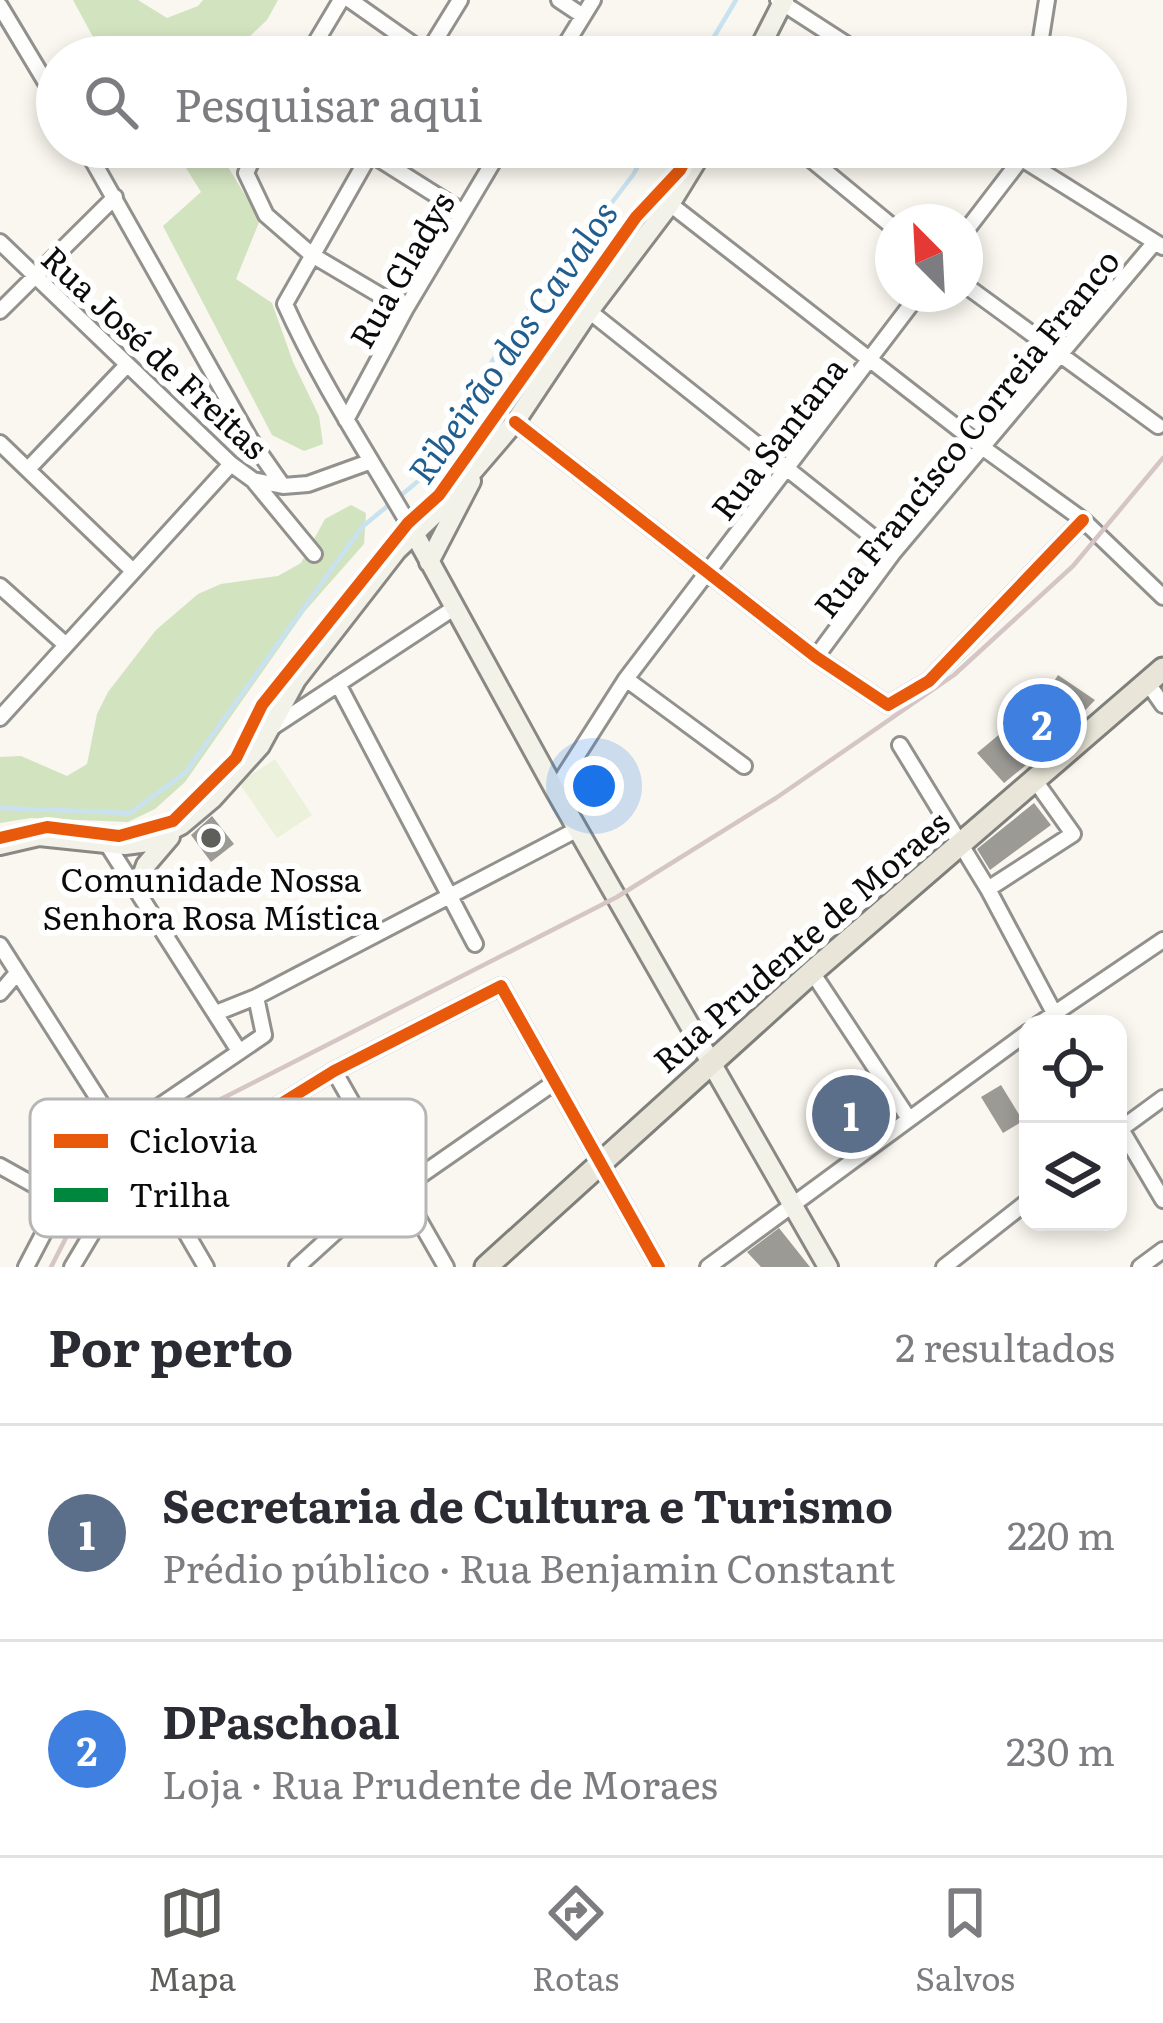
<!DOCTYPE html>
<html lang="pt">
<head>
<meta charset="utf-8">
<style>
  body { margin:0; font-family:Literata,serif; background:#f7f7f7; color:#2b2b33 }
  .controls { position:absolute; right:36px; bottom:36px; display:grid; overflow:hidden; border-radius:24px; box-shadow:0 6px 18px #0003 }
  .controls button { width:108px; height:108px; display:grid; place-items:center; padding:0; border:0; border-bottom:3px solid #e1e1e2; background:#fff; color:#2b2b33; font:60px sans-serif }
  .compass { position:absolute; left:875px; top:204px; width:108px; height:108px; border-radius:50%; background:#fff; box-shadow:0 6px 18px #0003; rotate:336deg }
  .you { position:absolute; left:594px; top:786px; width:42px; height:42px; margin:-30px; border:9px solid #fff; border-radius:50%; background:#1a73e8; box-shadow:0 0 0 18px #1a73e833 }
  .badge { display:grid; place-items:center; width:78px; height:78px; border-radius:50%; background:#5e5e5b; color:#fff; font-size:39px; font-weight:700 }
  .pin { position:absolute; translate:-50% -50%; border:6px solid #fff; box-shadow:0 3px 12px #0006 }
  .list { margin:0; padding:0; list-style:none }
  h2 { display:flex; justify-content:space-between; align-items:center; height:156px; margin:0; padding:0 48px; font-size:51px }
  h2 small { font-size:39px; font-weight:400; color:#7c7c81 }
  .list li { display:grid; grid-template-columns:78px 1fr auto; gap:36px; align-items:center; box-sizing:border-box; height:216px; padding:0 48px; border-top:3px solid #e1e1e2 }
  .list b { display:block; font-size:45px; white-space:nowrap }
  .list p { margin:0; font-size:39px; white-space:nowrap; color:#7c7c81 }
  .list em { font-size:39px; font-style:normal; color:#7c7c81 }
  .icon { flex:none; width:66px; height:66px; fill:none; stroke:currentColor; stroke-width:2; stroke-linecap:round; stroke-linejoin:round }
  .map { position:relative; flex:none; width:1163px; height:1267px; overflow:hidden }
  .search { position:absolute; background:#fff; box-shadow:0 6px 18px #0003; left:36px; right:36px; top:36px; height:132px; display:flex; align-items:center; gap:30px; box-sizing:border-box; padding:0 42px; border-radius:66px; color:#7c7c81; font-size:45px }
  .sheet { height:588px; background:#fff }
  nav { display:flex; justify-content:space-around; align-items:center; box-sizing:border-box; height:168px; border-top:3px solid #e1e1e2; background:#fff; font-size:33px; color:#7c7c81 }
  nav a { display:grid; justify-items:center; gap:6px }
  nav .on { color:#5e5e5b }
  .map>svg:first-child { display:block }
  .forest { fill:#d2e3c0 }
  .pitch { fill:#ebf1da }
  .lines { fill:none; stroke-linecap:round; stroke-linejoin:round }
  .stream { stroke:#c9e2f0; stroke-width:4.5 }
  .building { fill:#9c9a95 }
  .street-casing { stroke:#92918e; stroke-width:20 }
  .secondary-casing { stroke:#898884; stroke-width:24 }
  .primary-casing { stroke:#7f7f7b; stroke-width:27 }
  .street { stroke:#fefefd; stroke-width:14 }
  .secondary { stroke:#f3f2e9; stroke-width:18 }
  .primary { stroke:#e9e6d9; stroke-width:21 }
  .rail { stroke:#d5c6c5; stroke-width:4.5 }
  .quiet { stroke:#00873e; stroke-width:9; stroke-dasharray:18 9; stroke-linecap:butt }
  .cycleway-casing { stroke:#fff; stroke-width:20 }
  .cycleway { stroke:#e8590c; stroke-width:12 }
  .poi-dot { fill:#5e5e5b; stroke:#fff; stroke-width:4.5 }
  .labels { text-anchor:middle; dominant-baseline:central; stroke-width:12; stroke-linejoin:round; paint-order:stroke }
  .street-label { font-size:33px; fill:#0b0b0b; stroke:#fff }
  .poi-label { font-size:33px; fill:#0b0b0b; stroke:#fff }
  .water-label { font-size:36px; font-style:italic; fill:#215e90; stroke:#fff }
  .key { fill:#fff; stroke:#b6b6b6; stroke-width:3 }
  .key-label { font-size:33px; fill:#0b0b0b }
</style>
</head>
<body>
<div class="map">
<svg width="1163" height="1267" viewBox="0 0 1163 1267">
  <rect width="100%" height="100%" fill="#f9f7ef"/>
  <!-- forest -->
  <path class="forest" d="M 73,0 L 138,0 L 167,18 L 198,6 L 203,0 L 278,0 L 267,20 L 228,57 L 104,57 Z
    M 173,147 L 216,147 L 260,220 L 236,279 L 272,303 L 293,362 L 319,416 L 323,444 L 304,451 L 272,435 L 163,226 L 201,192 Z
    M 351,505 L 366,513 L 364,544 L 305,611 L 185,782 L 155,809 L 128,822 L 31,818 L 0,823 L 0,757 L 21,756 L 67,776 L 87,764 L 97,714 L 108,692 L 156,630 L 198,594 L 221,584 L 278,576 L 301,563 L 325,519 Z"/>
  <!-- pitch -->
  <path class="pitch" d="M 275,759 L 312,815 L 277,838 L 239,783 Z"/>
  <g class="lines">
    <!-- stream -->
    <path class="stream" d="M 702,57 L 736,0
      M 399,497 L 423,477 L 499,350 L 633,175 L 649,147
      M 0,808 L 130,813 L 185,773 L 362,527 L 390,504"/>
  </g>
  <!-- building -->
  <path class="building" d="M 1058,675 L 1095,700 L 1058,739 L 1004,783 L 977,753 L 1043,698 Z
    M 1034,803 L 1051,825 L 990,870 L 977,849 Z
    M 212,816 L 234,844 L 211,862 L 191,835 Z
    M 845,1081 L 878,1129 L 855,1145 L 822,1097 Z
    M 1001,1085 L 1023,1121 L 1003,1133 L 981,1097 Z
    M 779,1228 L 810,1267 L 761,1267 L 747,1252 Z"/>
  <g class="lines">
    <!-- street casing -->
    <g class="street-casing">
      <path id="street" d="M 350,0 L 431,57
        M 559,0 L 583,16
        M 778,0 L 866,57
        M 0,6 L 57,101
        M 307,57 L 341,0
        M 425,57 L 460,0
        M 558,57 L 593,0
        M 1038,57 L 1047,0
        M 85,147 L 250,439 L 283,486 L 308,484 L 369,462
        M 258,147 L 246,173 L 266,215 L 312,255 L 405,310
        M 360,147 L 463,212
        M 374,147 L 285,304 C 321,384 370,457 414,533
        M 796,147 L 893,227
        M 1003,147 L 1163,247
        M 670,204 L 982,447 L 1083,520 L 1163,597
        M 965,232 L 1021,159 L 1023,147
        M 0,242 L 231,464 L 253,480 L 283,486
        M 965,285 L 1158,426
        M 0,311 L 115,197
        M 589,311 L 893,553
        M 346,420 L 405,310 L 502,147
        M 515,422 L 816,657 L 888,705 L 929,681 L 1083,520
        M 0,443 L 133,571
        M 28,469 L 127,365
        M 253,480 L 314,554
        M 0,586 L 66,645
        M 816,657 L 893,553 L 1155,242
        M 626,679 L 744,766
        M 1147,682 L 1163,705
        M 338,684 L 475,944
        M 0,718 L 231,464
        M 273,727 L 454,608
        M 900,745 L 988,889 L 1060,1024
        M 555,790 L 626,679 L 919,294
        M 107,844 L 239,1051
        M 988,889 L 1073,834 L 1034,779
        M 0,945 L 120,1133
        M 812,972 L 909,1119
        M 0,993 L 17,973
        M 216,1013 L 256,997 L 578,829
        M 1039,1024 L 1163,940
        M 334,1071 L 446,1267
        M 1118,1124 L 1163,1200
        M 1118,1131 L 1163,1098
        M 0,1166 L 61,1200
        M 269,1181 L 237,1131 L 334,1071 L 501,986 L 659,1267
        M 401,1189 L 555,1082
        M 26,1267 L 61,1200 L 120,1133 L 264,1035 L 256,997
        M 72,1267 L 115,1195 C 131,1184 148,1183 164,1195 L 206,1267
        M 297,1267 L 395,1178
        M 708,1267 L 1028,1032
        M 944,1267 L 1028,1201
        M 1140,1267 L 1163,1250"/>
    </g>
    <!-- secondary casing -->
    <g class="secondary-casing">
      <path id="secondary" d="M 755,57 L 784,0
        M 414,533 L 555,790 L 828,1267
        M 429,562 L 471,481
        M 0,845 L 39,836 L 125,845 L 148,842 L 181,825 L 213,798 L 260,746 L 296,680 L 397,550 L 443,506 L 515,422 L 589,311 L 670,204 L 705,147
        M 138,887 L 146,865 L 170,837"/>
    </g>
    <!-- primary casing -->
    <g class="primary-casing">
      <path id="primary" d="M 486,1267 L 812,972 L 1163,669"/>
    </g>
    <!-- street -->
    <use href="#street" class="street"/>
    <!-- secondary -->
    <use href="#secondary" class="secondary"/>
    <!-- primary -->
    <use href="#primary" class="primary"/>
    <!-- rail -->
    <path class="rail" d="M 51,1267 L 72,1226 L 112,1178 L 157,1137 L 223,1098 L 617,897 L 776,798 L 954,675 L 1073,566 L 1163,458"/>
    <!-- quiet -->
    <path class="quiet" d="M 91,1192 L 102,1211"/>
    <!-- cycleway casing -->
    <g class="cycleway-casing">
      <path id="cycleway" d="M 515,422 L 816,657 L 888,705 L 929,681 L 1083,520
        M 0,838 L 47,827 L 119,836 L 173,821 L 236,758 L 262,705 L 408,523 L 439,495 L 636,217 L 680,170 L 692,147
        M 269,1181 L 237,1131 L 334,1071 L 501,986 L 659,1267"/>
    </g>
    <!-- cycleway -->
    <use href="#cycleway" class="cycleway"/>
  </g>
  <!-- markers -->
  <circle class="poi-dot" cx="211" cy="838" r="12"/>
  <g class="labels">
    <!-- street labels -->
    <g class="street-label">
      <text transform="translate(400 269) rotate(-60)">Rua Gladys</text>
      <text transform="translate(156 351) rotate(43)">Rua José de Freitas</text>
      <text transform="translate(965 432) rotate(-51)">Rua Francisco Correia Franco</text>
      <text transform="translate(777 437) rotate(-52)">Rua Santana</text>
      <text transform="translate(800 940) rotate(-41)">Rua Prudente de Moraes</text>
    </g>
    <!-- poi labels -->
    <g class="poi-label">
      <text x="211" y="877">Comunidade Nossa<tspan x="211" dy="38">Senhora Rosa Mística</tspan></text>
    </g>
    <!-- water labels -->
    <g class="water-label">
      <text transform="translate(511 341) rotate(-55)">Ribeirão dos Cavalos</text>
    </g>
  </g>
  <!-- legend -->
  <rect x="30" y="1099" width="396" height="138" rx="18" class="key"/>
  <rect x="54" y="1134" width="54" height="14" fill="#e8590c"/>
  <rect x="54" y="1188" width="54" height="14" fill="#00873e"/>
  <g class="key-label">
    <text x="129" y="1153">Ciclovia</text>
    <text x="129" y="1207">Trilha</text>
  </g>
</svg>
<div class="controls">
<button><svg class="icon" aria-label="locate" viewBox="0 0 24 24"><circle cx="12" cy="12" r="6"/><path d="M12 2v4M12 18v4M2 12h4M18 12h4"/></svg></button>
<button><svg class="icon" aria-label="layers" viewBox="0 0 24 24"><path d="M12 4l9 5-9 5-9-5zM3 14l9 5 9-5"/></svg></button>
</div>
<svg class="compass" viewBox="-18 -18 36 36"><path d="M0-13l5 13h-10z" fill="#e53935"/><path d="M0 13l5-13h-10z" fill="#7c7c81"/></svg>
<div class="you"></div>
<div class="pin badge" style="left:851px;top:1114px;background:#5c6f8a">1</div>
<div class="pin badge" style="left:1042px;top:723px;background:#3f7fe0">2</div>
<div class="search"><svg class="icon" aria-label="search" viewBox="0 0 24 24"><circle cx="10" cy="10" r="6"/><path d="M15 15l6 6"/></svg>Pesquisar aqui</div>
</div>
<section class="sheet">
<h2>Por perto<small>2 resultados</small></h2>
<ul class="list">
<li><span class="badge" style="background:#5c6f8a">1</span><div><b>Secretaria de Cultura e Turismo</b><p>Prédio público · Rua Benjamin Constant</p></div><em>220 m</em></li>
<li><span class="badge" style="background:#3f7fe0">2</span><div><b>DPaschoal</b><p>Loja · Rua Prudente de Moraes</p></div><em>230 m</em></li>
</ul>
</section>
<nav>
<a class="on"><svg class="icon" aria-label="map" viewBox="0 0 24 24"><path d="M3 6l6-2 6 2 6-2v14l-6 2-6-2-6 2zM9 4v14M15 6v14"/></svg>Mapa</a>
<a><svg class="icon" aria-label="directions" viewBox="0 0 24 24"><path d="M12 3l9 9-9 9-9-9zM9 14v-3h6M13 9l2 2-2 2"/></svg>Rotas</a>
<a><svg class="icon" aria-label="saved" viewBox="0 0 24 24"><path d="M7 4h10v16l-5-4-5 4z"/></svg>Salvos</a>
</nav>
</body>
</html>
